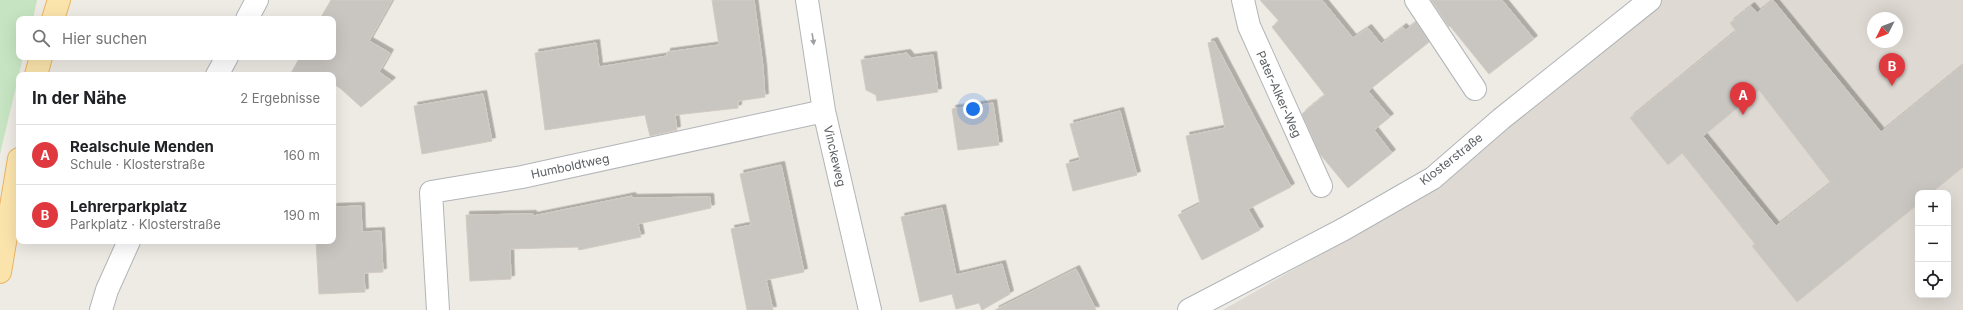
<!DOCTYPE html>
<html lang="de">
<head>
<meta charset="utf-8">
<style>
  body { margin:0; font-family:Inter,sans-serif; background:#f2f2f2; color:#202124 }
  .controls { position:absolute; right:12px; bottom:12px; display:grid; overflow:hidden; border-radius:8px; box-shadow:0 4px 16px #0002 }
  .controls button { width:36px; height:36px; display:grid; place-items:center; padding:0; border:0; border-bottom:1px solid #e0e0e0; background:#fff; color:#202124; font:20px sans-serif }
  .compass { position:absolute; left:1867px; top:12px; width:36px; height:36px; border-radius:50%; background:#fff; box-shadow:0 4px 16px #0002; rotate:228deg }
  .you { position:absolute; left:973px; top:109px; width:14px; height:14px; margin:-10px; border:3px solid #fff; border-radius:50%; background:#1a73e8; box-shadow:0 0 0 6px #1a73e833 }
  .badge { display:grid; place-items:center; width:26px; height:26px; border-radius:50%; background:#e0383f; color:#fff; font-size:13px; font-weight:700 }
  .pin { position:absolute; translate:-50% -33px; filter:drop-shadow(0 1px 2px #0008) }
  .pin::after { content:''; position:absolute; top:21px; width:14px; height:12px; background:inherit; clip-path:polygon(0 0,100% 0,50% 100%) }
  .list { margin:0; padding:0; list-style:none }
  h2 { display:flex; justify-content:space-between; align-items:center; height:52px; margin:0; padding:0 16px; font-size:17px }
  h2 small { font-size:13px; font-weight:400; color:#757577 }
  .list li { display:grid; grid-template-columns:26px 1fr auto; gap:12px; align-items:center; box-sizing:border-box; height:60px; padding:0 16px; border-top:1px solid #e0e0e0 }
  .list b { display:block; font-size:15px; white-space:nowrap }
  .list p { margin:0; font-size:13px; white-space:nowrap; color:#757577 }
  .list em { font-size:13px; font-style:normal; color:#757577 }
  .icon { flex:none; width:22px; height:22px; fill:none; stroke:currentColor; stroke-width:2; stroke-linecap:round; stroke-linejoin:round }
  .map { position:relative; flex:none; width:1963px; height:310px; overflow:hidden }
  .search { position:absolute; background:#fff; box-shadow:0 4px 16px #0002; left:16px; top:16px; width:320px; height:44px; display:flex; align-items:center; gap:10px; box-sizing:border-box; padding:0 14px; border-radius:8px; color:#757577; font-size:15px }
  .panel { position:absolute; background:#fff; box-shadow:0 4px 16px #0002; left:16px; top:72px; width:320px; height:172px; border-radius:8px }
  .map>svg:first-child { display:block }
  .education { fill:#ded9d2; fill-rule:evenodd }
  .green { fill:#c6e4c2 }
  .building { fill:#c9c5c1; stroke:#d2cbc3; fill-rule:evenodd; filter:url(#shadow) }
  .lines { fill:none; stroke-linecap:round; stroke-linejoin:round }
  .street-casing { stroke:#b1b5b8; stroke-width:24 }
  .primary-casing { stroke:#eab361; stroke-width:24 }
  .street { stroke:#fff; stroke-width:22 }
  .primary { stroke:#fbe4ac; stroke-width:22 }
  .oneway { fill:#9da0a2 }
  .labels { text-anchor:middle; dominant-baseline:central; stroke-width:3; stroke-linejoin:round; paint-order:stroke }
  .street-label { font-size:12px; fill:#5c6064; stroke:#fff }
</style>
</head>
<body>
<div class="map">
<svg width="1963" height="310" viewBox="0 0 1963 310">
  <defs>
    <filter id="shadow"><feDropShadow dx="3.5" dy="-3.5" stdDeviation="0" flood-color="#0004"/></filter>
  </defs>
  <rect width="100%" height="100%" fill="#eeeae4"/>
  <!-- education -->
  <path class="education" d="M 1659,0 L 1963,0 L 1963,310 L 1223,310 L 1436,188 ZM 1873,18 L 1897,18 L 1897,42 L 1873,42 ZM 1918,193 L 1948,193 L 1948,295 L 1918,295 Z"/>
  <!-- green -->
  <path class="green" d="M 0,0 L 37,0 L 33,19 L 19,19 L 19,57 L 23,57 L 0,154 Z"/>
  <!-- building -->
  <path class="building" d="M 331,0 L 392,0 L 369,41 L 390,53 L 379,72 L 392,81 L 361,107 L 340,88 L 333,84 L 333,75 L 290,75 L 300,57 L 333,57 L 333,19 L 320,19 Z
    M 712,0 L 754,0 L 763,67 L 765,97 L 738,101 L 738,108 L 675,115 L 677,130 L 650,136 L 645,115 L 545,130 L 535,53 L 596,43 L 599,67 L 667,56 L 667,52 L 719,45 Z
    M 1260,0 L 1322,0 L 1353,38 L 1368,28 L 1381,44 L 1403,27 L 1406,30 L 1416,22 L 1429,42 L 1368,91 L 1390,117 L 1374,130 L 1392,153 L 1348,188 L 1320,154 L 1302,114 L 1325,95 L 1272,27 L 1279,21 Z
    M 1431,0 L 1502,0 L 1534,39 L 1489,74 L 1450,26 L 1449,27 Z
    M 1773,0 L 1881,132 L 1963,65 L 1963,167 L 1931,193 L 1918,193 L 1918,204 L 1797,302 L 1752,246 L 1755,244 L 1682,153 L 1668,165 L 1630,118 L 1736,31 L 1730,23 L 1751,6 L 1757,13 ZM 1759,90 L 1831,183 L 1776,226 L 1703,136 Z
    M 1214,41 L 1291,187 L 1248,209 L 1260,230 L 1202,260 L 1178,215 L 1200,204 L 1186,136 L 1225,128 L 1208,43 Z
    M 907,53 L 911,58 L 933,55 L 938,92 L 877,101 L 876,95 L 866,90 L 861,60 Z
    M 483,94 L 492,141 L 422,154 L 414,106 Z
    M 993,103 L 999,145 L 958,150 L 952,109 Z
    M 1120,111 L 1137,175 L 1073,191 L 1066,164 L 1080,160 L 1070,124 Z
    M 781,165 L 804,272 L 766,280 L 773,310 L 747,310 L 731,229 L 751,225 L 740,174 Z
    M 632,196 L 633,198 L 710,197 L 711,208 L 638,224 L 641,237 L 579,250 L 578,247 L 510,249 L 511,279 L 470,281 L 466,215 L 533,214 L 533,216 Z
    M 361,206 L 362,232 L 381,231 L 383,272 L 364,273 L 365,292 L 319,294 L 316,241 L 333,241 L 333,207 Z
    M 942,208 L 956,275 L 1002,264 L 1010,294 L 982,310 L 979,303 L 956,309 L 952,294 L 920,302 L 901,217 Z
    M 1076,269 L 1096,310 L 995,310 Z"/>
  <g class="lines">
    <!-- street casing -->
    <g class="street-casing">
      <path id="street" d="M 807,0 L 824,111 L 870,310
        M 1243,0 L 1249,26 L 1321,186
        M 1416,0 L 1475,89
        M 247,19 L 257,0
        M 217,75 L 227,57
        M 101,310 L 107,290 L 129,241
        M 438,310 L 431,192 L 522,177 L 824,111
        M 1189,310 L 1344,229 L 1433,178 L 1501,119 L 1650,0"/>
    </g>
    <!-- primary casing -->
    <g class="primary-casing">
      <path id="primary" d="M 53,19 L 59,0
        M 36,75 L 41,57
        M 0,272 L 19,159"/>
    </g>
    <!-- street -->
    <use href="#street" class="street"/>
    <!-- primary -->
    <use href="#primary" class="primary"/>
  </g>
  <!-- one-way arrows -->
  <defs><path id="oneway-solid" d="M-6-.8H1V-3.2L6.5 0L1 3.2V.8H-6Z"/></defs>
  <use class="oneway" href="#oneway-solid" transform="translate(813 39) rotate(81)"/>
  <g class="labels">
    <!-- street labels -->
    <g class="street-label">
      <text transform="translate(1279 94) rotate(66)">Pater-Alker-Weg</text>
      <text transform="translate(835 156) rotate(77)">Vinckeweg</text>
      <text transform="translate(1451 159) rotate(-38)">Klosterstraße</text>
      <text transform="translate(570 166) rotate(-12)">Humboldtweg</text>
    </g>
  </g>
</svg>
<div class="controls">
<button>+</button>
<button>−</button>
<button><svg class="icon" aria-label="locate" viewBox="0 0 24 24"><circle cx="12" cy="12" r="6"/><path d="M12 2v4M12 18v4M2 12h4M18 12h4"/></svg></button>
</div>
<svg class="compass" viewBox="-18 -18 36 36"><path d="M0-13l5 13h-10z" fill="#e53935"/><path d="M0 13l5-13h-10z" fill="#757577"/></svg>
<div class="you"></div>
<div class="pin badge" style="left:1743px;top:115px">A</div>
<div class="pin badge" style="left:1892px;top:86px">B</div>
<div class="search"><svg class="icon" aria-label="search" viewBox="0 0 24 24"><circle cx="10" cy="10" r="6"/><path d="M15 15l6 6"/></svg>Hier suchen</div>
<section class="panel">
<h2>In der Nähe<small>2 Ergebnisse</small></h2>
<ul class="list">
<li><span class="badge">A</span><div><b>Realschule Menden</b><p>Schule · Klosterstraße</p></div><em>160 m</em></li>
<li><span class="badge">B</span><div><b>Lehrerparkplatz</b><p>Parkplatz · Klosterstraße</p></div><em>190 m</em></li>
</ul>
</section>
</div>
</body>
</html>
